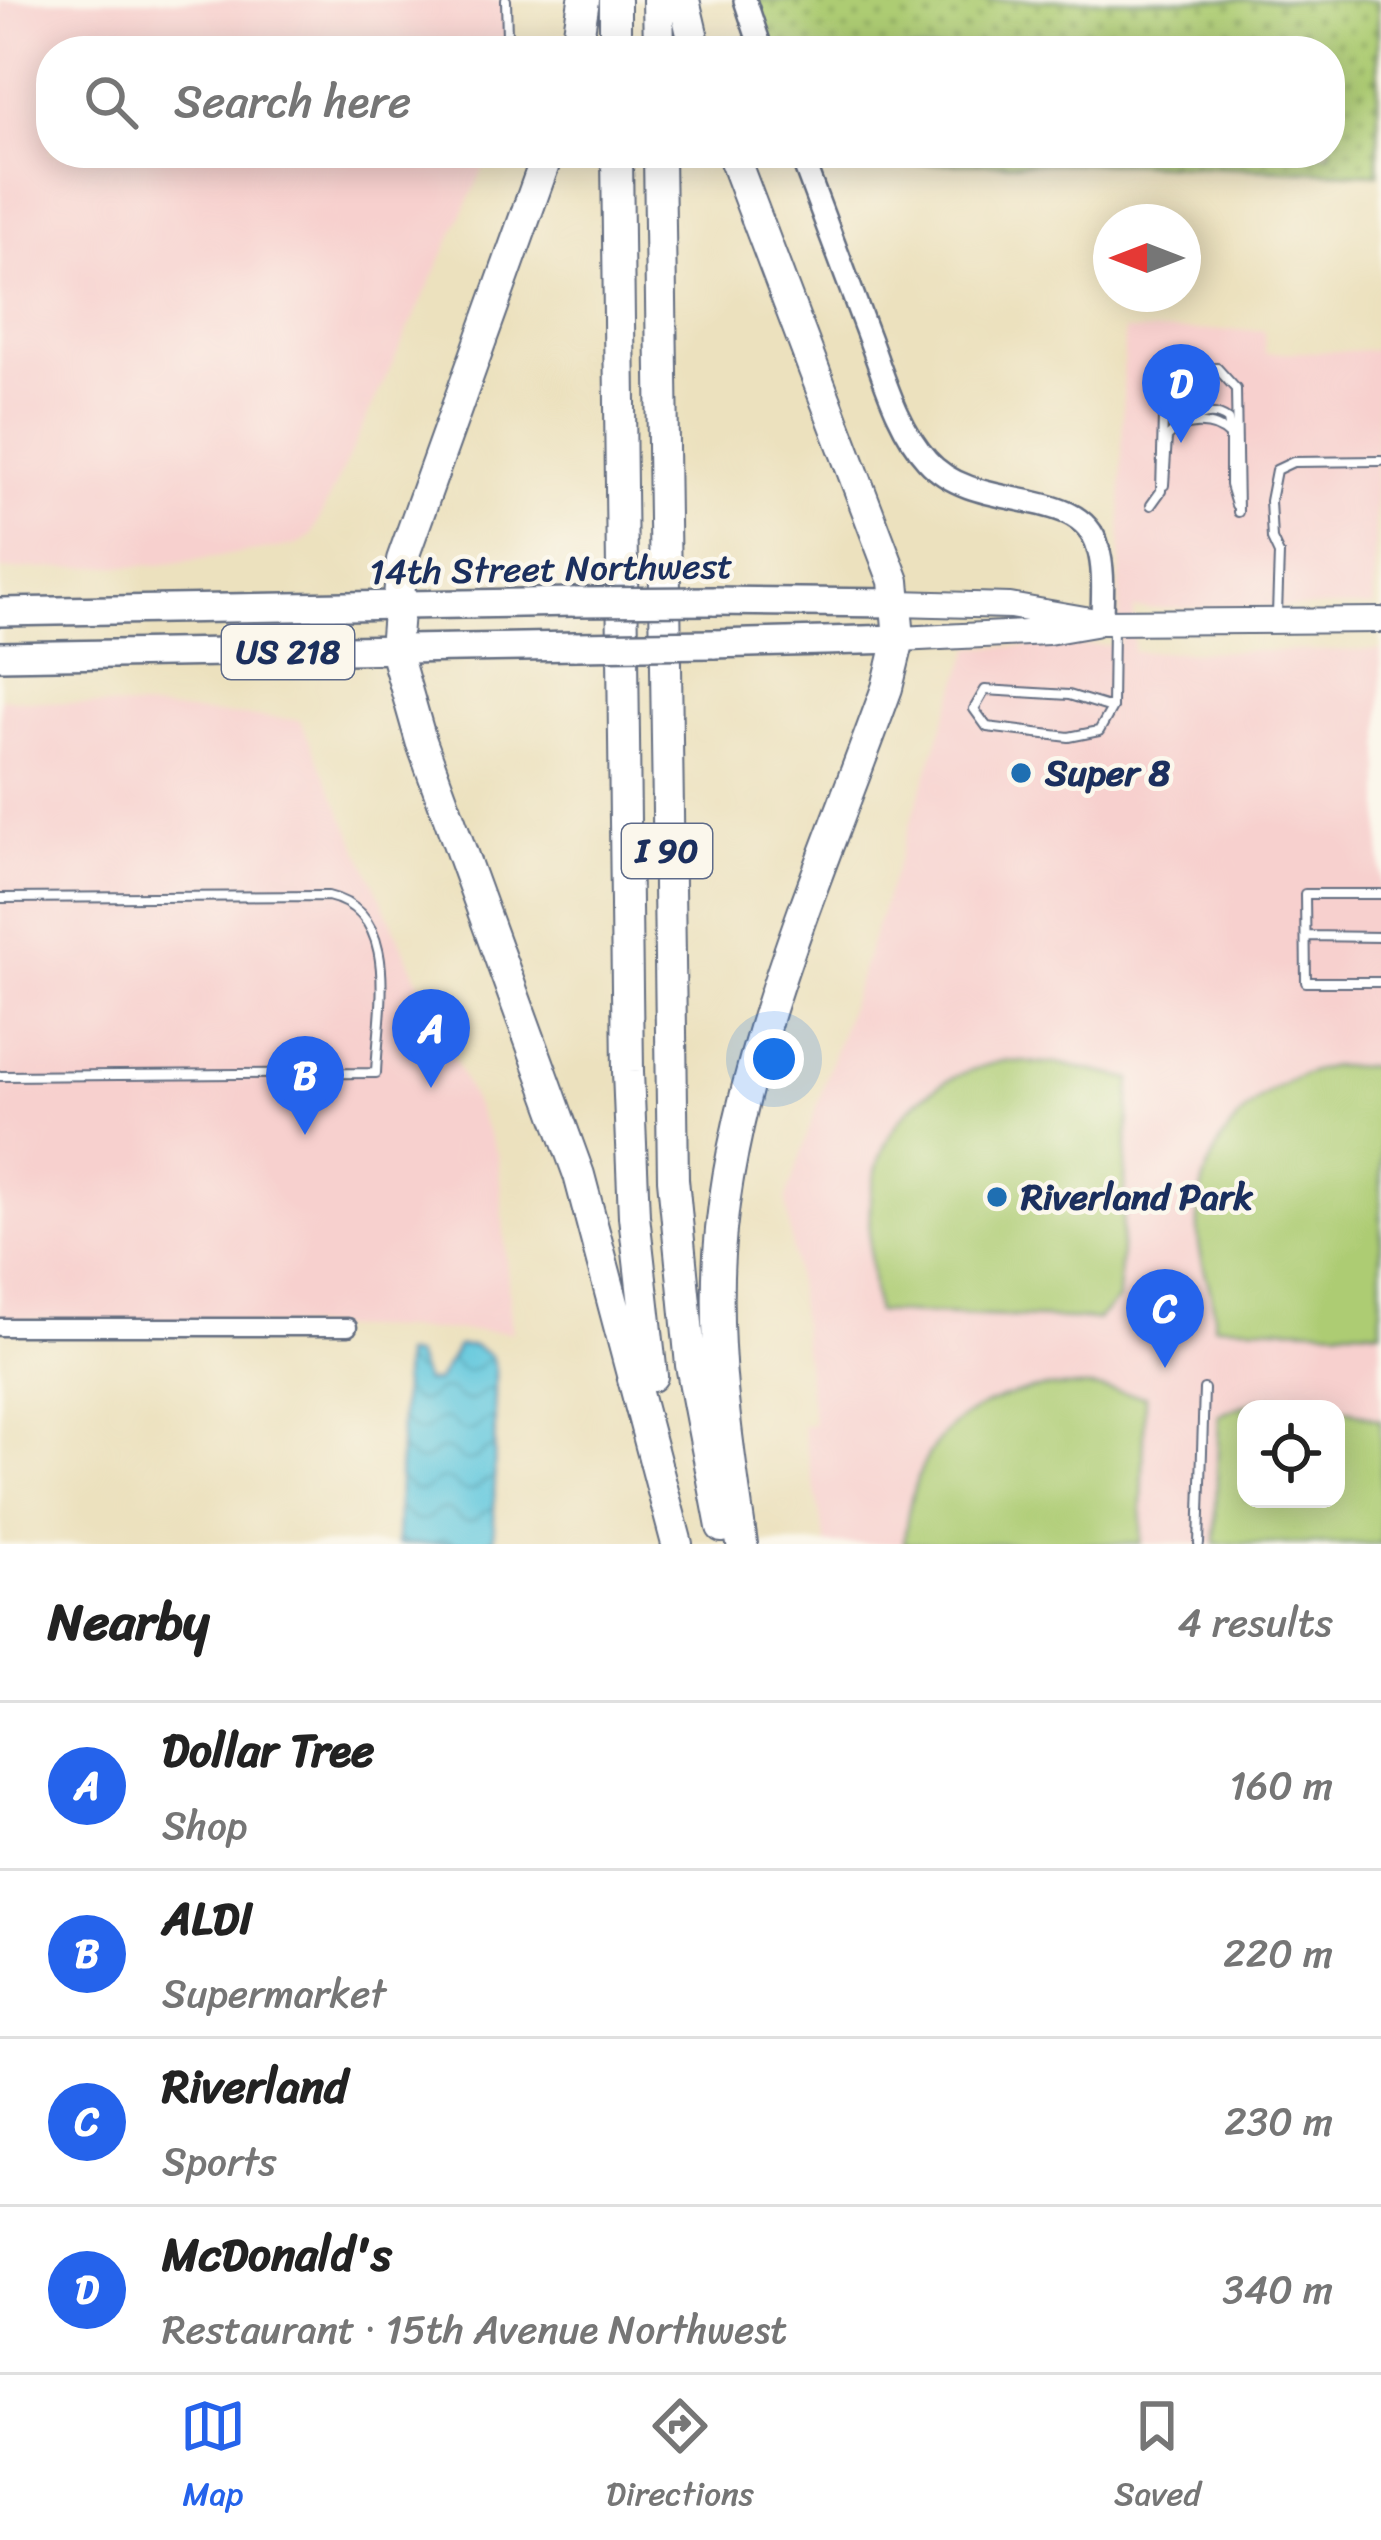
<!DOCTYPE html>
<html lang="en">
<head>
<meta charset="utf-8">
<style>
  body { margin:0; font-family:Sriracha,sans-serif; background:#f6f6f6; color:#222 }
  .controls { position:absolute; right:36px; bottom:36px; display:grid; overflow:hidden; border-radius:24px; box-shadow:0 6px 30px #0003 }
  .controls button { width:108px; height:108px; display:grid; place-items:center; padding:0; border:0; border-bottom:3px solid #e0e0e0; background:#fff; color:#222; font:60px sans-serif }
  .compass { position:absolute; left:1093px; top:204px; width:108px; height:108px; border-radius:50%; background:#fff; box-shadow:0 6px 30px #0003; rotate:270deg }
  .you { position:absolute; left:774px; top:1059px; width:42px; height:42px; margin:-30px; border:9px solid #fff; border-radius:50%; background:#1a73e8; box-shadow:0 0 0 18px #1a73e833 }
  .badge { display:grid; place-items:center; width:78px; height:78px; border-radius:50%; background:#2563eb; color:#fff; font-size:39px; font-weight:700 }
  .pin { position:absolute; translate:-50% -99px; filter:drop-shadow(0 3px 6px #0008) }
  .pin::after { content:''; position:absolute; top:63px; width:42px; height:36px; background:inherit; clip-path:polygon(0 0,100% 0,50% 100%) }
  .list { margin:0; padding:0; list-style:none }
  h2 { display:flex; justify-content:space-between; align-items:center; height:156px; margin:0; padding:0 48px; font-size:51px }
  h2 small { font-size:39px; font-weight:400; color:#767676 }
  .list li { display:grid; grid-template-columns:78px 1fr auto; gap:36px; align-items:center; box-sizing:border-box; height:168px; padding:0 48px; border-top:3px solid #e0e0e0 }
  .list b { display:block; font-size:45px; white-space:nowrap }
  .list p { margin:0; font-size:39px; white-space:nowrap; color:#767676 }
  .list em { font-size:39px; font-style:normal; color:#767676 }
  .icon { flex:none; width:66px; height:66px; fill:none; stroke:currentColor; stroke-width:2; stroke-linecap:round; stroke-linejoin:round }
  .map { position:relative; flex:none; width:1381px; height:1544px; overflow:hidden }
  .search { position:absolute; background:#fff; box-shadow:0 6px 30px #0003; left:36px; right:36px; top:36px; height:132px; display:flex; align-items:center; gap:30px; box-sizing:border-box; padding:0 42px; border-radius:48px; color:#767676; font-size:45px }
  .sheet { height:828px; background:#fff }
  nav { display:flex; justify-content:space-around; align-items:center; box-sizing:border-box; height:168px; border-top:3px solid #e0e0e0; background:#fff; font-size:33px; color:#767676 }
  nav a { display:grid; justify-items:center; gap:6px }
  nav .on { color:#2563eb }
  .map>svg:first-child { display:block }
  .built { fill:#f7d0ce; fill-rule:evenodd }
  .grass { fill:#adcc73; stroke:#647e68; stroke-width:3; fill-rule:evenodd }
  .park { fill:url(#park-dots); stroke:#647e68; stroke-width:3 }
  .water { fill:url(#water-waves); stroke:#3e7b9e; stroke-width:3 }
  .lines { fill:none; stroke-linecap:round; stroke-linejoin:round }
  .service-casing { stroke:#646d80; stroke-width:12 }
  .minor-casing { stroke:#646d80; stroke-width:21 }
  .tertiary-casing { stroke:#646d80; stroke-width:26 }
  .secondary-casing { stroke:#646d80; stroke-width:28 }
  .primary-casing { stroke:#646d80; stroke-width:32 }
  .motorway-casing { stroke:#646d80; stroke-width:34 }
  .service { stroke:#fff; stroke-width:8 }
  .minor { stroke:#fff; stroke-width:16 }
  .tertiary { stroke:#fff; stroke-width:21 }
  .secondary { stroke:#fff; stroke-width:24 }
  .primary { stroke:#fff; stroke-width:27 }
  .motorway { stroke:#fff; stroke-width:30 }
  .primary-bridge-casing { stroke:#646d80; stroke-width:32; stroke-linecap:butt }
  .primary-bridge { stroke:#fff; stroke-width:27 }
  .poi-dot { fill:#1f6fb2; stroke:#fbf7ec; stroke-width:4.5 }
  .labels { text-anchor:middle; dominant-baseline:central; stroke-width:9; stroke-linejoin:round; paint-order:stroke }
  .shield { fill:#fbf7ec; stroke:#5e6b89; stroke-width:3 }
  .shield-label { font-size:33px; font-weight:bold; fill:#1b2f5e }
  .street-label { font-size:36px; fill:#1b2f5e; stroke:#fbf7ec }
  .poi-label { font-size:36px; font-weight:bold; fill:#1b2f5e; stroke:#fbf7ec; text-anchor:start }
</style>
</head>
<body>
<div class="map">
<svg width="1381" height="1544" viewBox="0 0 1381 1544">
  <defs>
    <pattern id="park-dots" width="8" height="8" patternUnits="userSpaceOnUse" patternTransform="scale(3)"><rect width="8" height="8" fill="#adcc73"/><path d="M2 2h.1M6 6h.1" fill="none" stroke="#8ca662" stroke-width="1.8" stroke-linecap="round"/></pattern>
    <pattern id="water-waves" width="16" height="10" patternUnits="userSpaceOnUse" patternTransform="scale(3)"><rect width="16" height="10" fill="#60c7dd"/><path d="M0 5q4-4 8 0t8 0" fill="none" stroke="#4ea2b6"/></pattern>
  </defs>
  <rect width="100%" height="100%" fill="#fbf7ec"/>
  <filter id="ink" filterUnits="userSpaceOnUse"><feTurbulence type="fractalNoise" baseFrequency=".00833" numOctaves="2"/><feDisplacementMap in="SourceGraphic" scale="24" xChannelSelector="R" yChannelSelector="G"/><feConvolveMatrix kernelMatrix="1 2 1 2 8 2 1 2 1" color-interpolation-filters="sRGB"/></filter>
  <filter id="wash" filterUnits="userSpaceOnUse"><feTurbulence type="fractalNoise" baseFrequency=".004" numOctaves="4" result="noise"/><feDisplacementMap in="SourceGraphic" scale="48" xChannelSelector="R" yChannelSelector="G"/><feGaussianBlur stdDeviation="2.7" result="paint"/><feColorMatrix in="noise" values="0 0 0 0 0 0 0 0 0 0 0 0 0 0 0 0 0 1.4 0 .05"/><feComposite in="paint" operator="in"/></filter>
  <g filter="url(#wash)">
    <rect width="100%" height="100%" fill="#ece1be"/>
    <!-- built -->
    <path class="built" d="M 0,0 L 511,0 L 511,51 L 51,51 L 51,153 L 491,153 L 312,535 L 298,545 L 160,565 L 0,570 Z
      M 1264,330 L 1265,353 L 1378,350 L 1374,607 L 1134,609 L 1133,652 L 1381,650 L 1381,1544 L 826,1544 L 802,1426 L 813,1424 L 786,1199 L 946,716 L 972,647 L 1119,645 L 1124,331 ZM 1246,1409 L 1336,1409 L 1336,1499 L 1246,1499 Z
      M 0,698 L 300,720 L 498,1155 L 512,1332 L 0,1319 Z"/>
    <!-- grass -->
    <path class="grass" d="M 1003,1061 L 1061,1064 L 1131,1079 L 1118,1300 L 1097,1320 L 876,1312 C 859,1194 865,1092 1003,1061 Z
      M 1331,1066 L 1381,1067 L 1381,1330 L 1214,1325 C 1216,1295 1202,1272 1199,1243 C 1189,1155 1248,1085 1331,1066 Z
      M 1049,1387 L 1091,1387 L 1145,1396 L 1141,1544 L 904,1544 C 911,1449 954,1400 1049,1387 Z
      M 1287,1398 L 1334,1405 L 1381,1421 L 1381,1544 L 1215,1544 L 1219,1415 L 1257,1400 ZM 1246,1409 L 1336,1409 L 1336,1499 L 1246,1499 Z"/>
    <!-- park -->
    <path class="park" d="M 751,0 L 1378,0 L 1378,174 L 1125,163 L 804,164 L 801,153 L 1330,153 L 1330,51 L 767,51 Z"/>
    <!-- water -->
    <path class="water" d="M 458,1346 L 473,1346 L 491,1356 L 495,1370 L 494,1544 L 397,1544 L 403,1355 L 415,1356 L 425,1382 L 436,1382 Z"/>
  </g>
  <g filter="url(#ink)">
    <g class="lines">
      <!-- service casing -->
      <g class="service-casing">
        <path id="service" d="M 506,0 L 507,37
          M 1185,425 C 1199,415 1212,408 1228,420 L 1230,434
          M 1164,485 L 1167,438 C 1182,420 1213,419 1230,436 L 1230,485 L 1236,505
          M 1151,505 L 1161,491 L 1164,378 L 1188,369 L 1217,368 L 1236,389 L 1238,512
          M 1277,614 L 1279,554 L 1272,539 L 1270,501 L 1276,470 L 1293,462 L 1381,461
          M 1112,708 L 1069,695 L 985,690 L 974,709 L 987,727 L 1069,737 L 1099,731 L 1112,708 L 1113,624
          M 1381,894 L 1305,894 L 1306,982 L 1381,982
          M 0,898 L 328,896 C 403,913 378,1014 376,1073 L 0,1076
          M 1306,936 L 1381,937
          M 1199,1544 L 1204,1389"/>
      </g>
      <!-- minor casing -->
      <g class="minor-casing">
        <path id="minor" d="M 0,1327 L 348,1327"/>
      </g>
      <!-- tertiary casing -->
      <g class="tertiary-casing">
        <path id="tertiary" d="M 745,0 L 762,51
          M 800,153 C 823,214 845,274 868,335 C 884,377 897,427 927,460 C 976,516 1081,483 1098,548 C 1105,571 1102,598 1102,622"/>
      </g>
      <!-- secondary casing -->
      <g class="secondary-casing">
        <path id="secondary" d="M 898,603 L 1010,606 L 1102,622 L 1381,620
          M 899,639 L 1048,632 L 1094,624"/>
      </g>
      <!-- primary casing -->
      <g class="primary-casing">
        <path id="primary" d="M 713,601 L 898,603
          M 0,612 L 575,602
          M 713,644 L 899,639
          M 0,656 L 576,646"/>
      </g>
      <!-- motorway casing -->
      <g class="motorway-casing">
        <path id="motorway" d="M 615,0 L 615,51
          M 658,0 L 659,51
          M 684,0 L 696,51
          M 576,51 L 584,0
          M 548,153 L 402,560 L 395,650 L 421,741 L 579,1175 L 677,1544
          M 617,153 L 628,1072 L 634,1216 L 652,1376
          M 659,153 L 673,1179 L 691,1365 L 722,1527
          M 732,153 L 894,581 L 899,639 L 887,688 C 824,864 731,1067 719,1254 C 713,1351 728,1448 742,1544"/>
      </g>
      <!-- service -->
      <use href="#service" class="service"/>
      <!-- minor -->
      <use href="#minor" class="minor"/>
      <!-- tertiary -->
      <use href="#tertiary" class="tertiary"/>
      <!-- secondary -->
      <use href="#secondary" class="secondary"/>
      <!-- primary -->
      <use href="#primary" class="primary"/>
      <!-- motorway -->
      <use href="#motorway" class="motorway"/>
      <!-- primary-bridge casing -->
      <g class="primary-bridge-casing">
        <path id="primary-bridge" d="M 575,602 L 713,601
          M 576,646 L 713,644"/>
      </g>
      <!-- primary-bridge -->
      <use href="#primary-bridge" class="primary-bridge"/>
    </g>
  </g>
  <!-- markers -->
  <g class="poi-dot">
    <circle cx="1021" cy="773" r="12"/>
    <circle cx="997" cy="1197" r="12"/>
  </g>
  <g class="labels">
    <!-- shield labels -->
    <g class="shield">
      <rect x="222" y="625" width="132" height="54" rx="9"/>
      <rect x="622" y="824" width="90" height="54" rx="9"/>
    </g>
    <g class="shield-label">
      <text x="288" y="652">US 218</text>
      <text x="667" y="851">I 90</text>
    </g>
    <!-- street labels -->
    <g class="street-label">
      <text transform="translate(551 569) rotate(-1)">14th Street Northwest</text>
    </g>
    <!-- poi labels -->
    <g class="poi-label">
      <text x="1045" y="773">Super 8</text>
      <text x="1021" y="1197">Riverland Park</text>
    </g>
  </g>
</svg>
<div class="controls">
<button><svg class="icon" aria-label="locate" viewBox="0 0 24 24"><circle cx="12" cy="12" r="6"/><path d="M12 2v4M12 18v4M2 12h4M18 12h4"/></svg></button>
</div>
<svg class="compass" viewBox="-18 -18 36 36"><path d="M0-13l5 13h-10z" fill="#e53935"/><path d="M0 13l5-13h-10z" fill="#767676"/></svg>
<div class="you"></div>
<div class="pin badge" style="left:431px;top:1088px">A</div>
<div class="pin badge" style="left:305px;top:1135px">B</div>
<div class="pin badge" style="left:1165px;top:1368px">C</div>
<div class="pin badge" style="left:1181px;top:443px">D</div>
<div class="search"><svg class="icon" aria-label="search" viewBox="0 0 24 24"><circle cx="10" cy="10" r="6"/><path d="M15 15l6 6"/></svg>Search here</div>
</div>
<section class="sheet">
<h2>Nearby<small>4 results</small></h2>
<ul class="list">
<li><span class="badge">A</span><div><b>Dollar Tree</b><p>Shop</p></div><em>160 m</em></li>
<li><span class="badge">B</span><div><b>ALDI</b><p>Supermarket</p></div><em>220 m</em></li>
<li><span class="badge">C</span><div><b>Riverland</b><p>Sports</p></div><em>230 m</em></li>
<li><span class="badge">D</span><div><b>McDonald's</b><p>Restaurant · 15th Avenue Northwest</p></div><em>340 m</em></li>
</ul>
</section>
<nav>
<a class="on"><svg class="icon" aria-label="map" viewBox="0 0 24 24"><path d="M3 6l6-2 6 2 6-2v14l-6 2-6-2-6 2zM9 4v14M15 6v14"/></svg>Map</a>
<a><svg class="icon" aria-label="directions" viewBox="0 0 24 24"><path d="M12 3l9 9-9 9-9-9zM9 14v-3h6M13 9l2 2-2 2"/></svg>Directions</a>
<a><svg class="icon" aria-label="saved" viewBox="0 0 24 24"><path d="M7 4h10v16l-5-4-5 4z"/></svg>Saved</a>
</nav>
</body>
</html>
